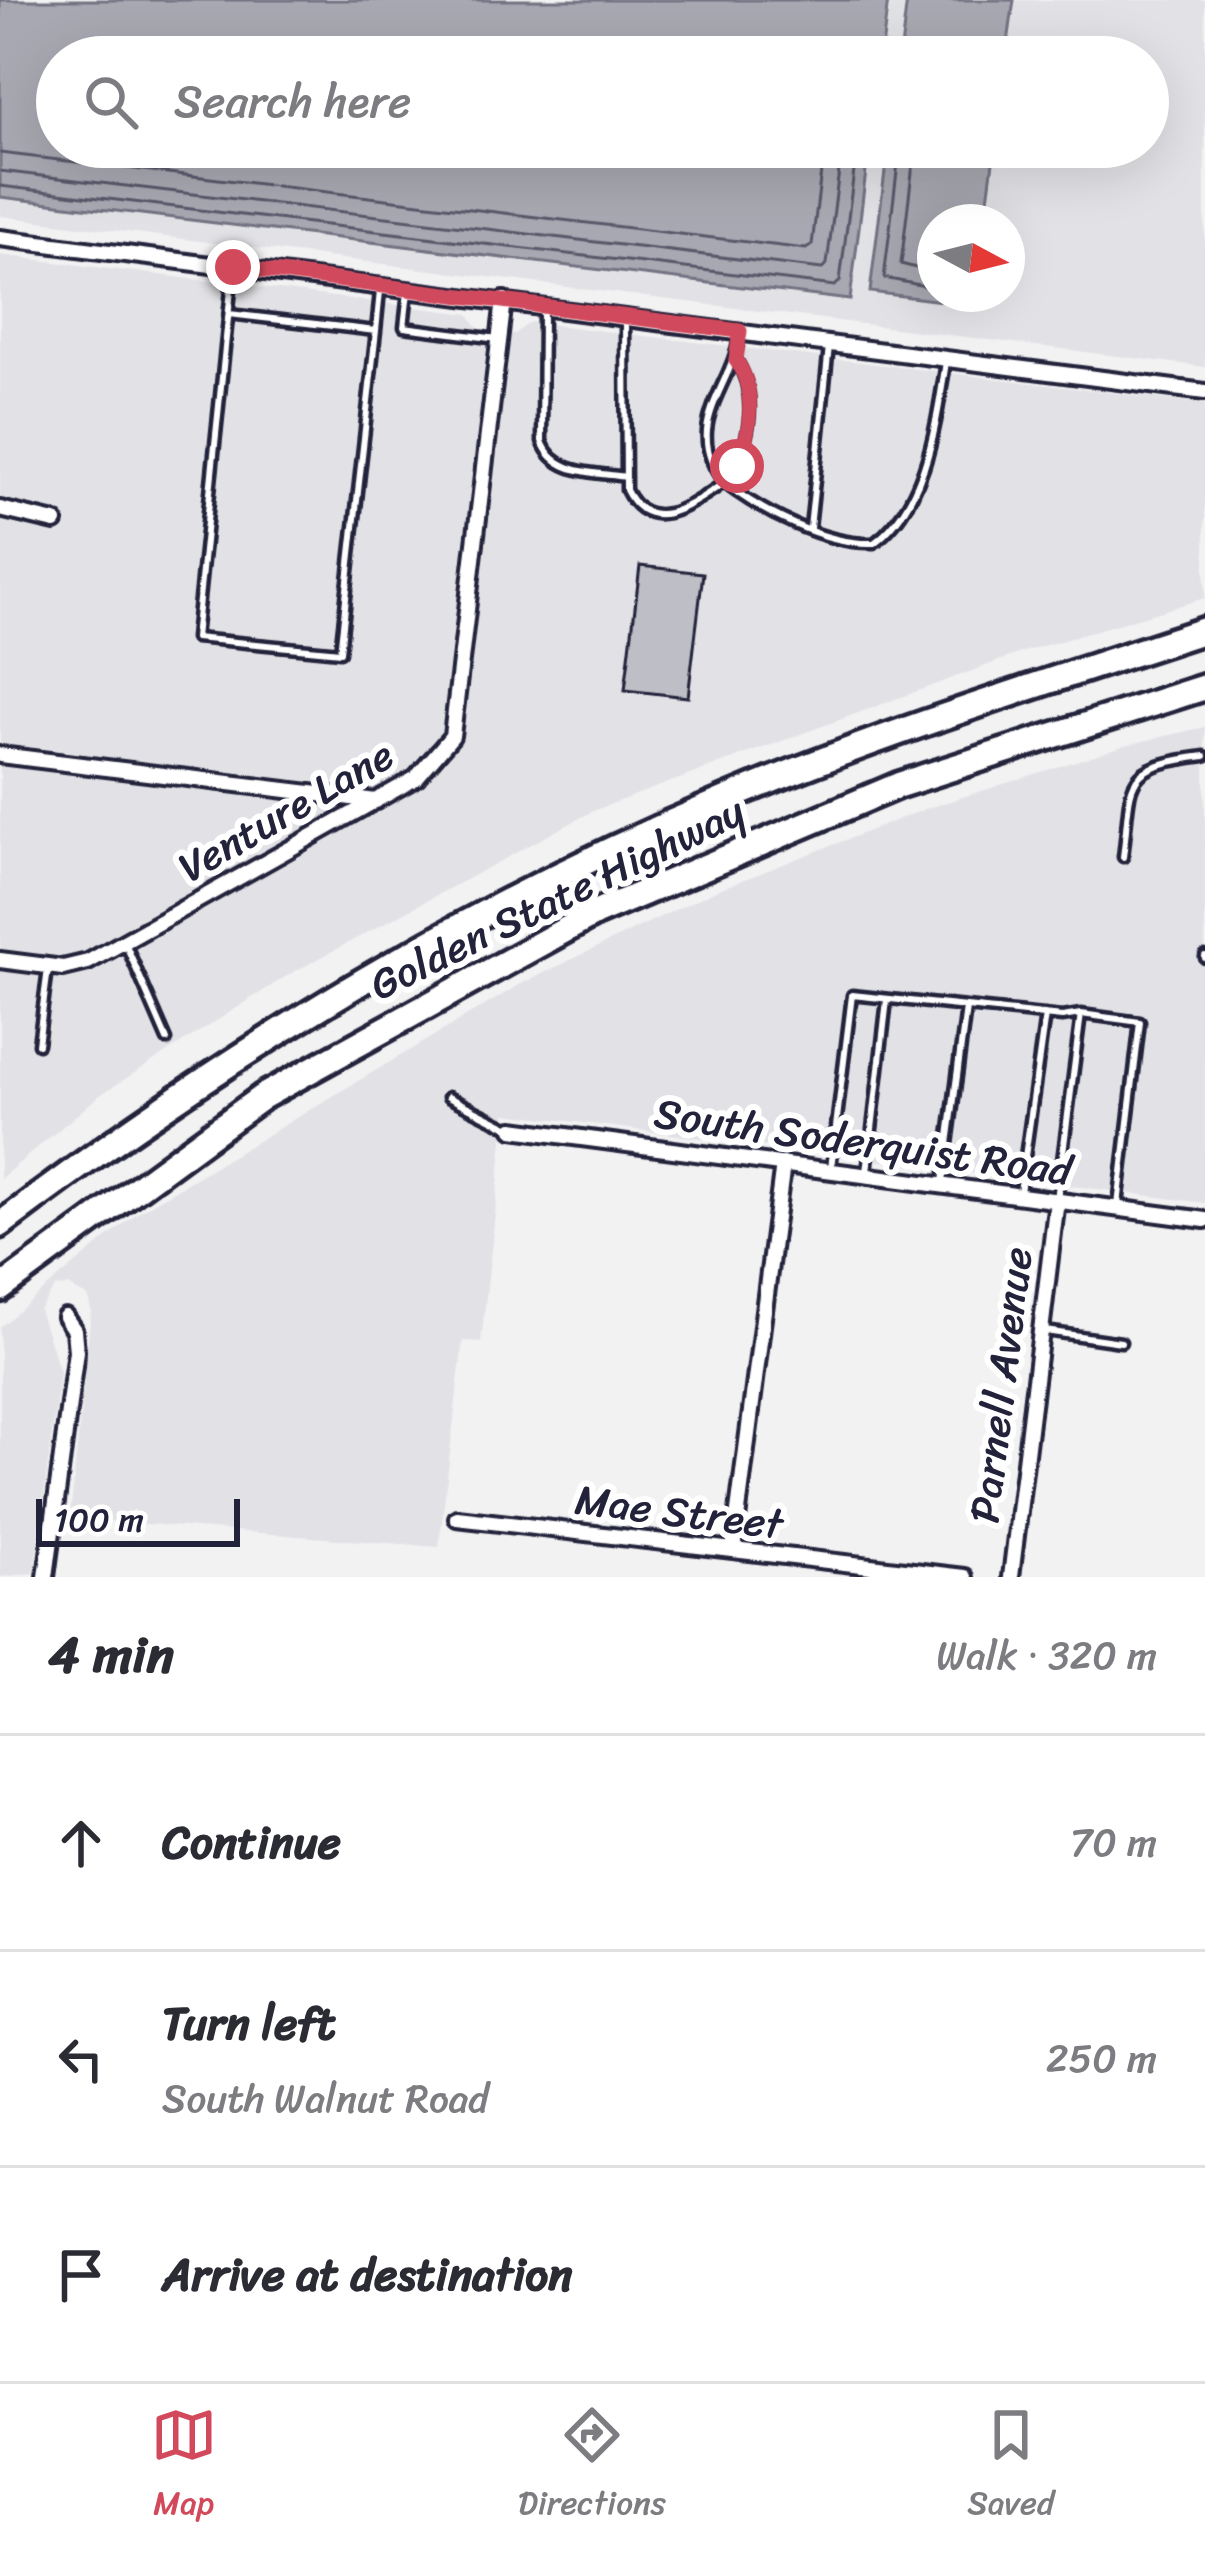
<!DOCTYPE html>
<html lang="en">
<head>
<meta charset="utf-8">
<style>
  body { margin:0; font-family:Sriracha,sans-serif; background:#f7f7f7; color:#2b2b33 }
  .compass { position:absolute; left:917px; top:204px; width:108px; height:108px; border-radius:50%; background:#fff; box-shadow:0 12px 48px #0002; rotate:97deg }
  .scale { position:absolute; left:36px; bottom:30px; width:204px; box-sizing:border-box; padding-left:12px; border:6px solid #22223b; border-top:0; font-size:33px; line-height:42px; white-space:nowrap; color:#22223b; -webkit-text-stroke:9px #fff; paint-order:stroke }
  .stop { position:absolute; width:36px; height:36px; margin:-27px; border:9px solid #d1495b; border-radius:50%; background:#fff }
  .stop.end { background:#d1495b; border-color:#fff; box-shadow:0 3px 12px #0008 }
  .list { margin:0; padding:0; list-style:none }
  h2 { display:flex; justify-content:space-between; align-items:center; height:156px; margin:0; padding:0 48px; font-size:51px }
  h2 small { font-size:39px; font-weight:400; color:#7c7c81 }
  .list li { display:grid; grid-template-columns:78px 1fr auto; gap:36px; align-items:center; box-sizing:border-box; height:216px; padding:0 48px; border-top:3px solid #e1e1e2 }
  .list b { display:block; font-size:45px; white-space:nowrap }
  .list p { margin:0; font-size:39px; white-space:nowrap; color:#7c7c81 }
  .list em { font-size:39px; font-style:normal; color:#7c7c81 }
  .icon { flex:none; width:66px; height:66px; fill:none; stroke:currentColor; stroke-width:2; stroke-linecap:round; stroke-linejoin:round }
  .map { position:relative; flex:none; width:1205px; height:1577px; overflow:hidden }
  .search { position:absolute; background:#fff; box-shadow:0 12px 48px #0002; left:36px; right:36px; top:36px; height:132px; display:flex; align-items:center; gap:30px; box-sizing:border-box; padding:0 42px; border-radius:66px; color:#7c7c81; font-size:45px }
  .sheet { height:804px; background:#fff }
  nav { display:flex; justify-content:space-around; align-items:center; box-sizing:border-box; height:168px; border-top:3px solid #e1e1e2; background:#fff; font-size:33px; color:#7c7c81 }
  nav a { display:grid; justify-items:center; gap:6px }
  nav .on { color:#d1495b }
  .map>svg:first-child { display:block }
  .built { fill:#e2e2e6; fill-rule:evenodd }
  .water { fill:#a8a8b2; stroke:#727282; stroke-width:3 }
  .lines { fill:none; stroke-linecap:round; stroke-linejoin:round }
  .shore { stroke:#58586b; stroke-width:3 }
  .building { fill:#bebec6; stroke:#22223b; stroke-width:3 }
  .service-casing { stroke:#22223b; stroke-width:15 }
  .minor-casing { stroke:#22223b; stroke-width:22 }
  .motorway-casing { stroke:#22223b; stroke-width:33 }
  .service { stroke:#fff; stroke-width:6 }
  .minor { stroke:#fff; stroke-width:14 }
  .motorway { stroke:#fff; stroke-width:24 }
  .route { stroke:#d1495b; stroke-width:15 }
  .labels { text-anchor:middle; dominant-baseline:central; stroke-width:12; stroke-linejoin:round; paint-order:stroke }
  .street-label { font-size:42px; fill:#22223b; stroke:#fff }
</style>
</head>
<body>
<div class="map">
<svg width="1205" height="1577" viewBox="0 0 1205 1577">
  <rect width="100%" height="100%" fill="#f2f2f3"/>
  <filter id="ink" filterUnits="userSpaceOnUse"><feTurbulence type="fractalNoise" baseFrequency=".00833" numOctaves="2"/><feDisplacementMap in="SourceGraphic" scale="24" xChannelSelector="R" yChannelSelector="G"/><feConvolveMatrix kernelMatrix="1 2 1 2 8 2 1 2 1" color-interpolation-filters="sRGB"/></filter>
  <g filter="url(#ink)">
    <!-- built -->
    <path class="built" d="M 0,0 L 1205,0 L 1205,367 L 0,216 ZM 57,57 L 1148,57 L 1148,147 L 57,147 ZM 935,222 L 1007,222 L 1007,294 L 935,294 Z
      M 0,255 L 469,314 L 480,331 L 515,334 L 530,322 L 1205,404 L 1205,598 L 1026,651 L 595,810 L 290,974 L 100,1095 L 0,1179 Z
      M 1205,727 L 1205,1203 L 506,1113 L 481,1342 L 463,1341 L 439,1547 L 70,1518 L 91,1311 L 88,1297 L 69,1286 L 55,1288 L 39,1310 L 60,1372 L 34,1573 L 0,1577 L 0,1327 L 138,1212 L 521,984 L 714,891 L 925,809 L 1126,745 Z"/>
    <!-- water -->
    <path class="water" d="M 0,0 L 888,0 L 881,57 L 57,57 L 57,147 L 869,147 L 850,300 L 0,197 Z
      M 907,0 L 1014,0 L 1006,57 L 900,57 Z
      M 888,147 L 995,147 L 985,222 L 935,222 L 935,294 L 976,294 L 974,305 L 870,292 Z"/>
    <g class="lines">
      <!-- shore -->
      <path class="shore" d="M 900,147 L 884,278 L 935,288
        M 915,147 L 901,264 L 935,273
        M 0,153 L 806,249 L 812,245 L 824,147
        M 0,171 L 822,269 L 827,264 L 842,147
        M 0,186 L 835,286 L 840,281 L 857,147"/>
    </g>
    <!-- building -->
    <path class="building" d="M 640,566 L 703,573 L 688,697 L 625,690 Z"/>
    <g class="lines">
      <!-- service casing -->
      <g class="service-casing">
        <path id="service" d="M 233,270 L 195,638 L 340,652 L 376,331
          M 408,292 L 404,327 L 498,339
          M 543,310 L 542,441 C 554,475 594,472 626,477
          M 229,314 L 376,331 L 380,291
          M 625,319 L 626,490 C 650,538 693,503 724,483 C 762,512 825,545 874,543 C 927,504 936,424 946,362
          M 736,360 C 760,398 750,449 724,483 C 680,424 733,388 740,332
          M 810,528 L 829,346
          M 1123,857 C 1133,779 1119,767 1205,756
          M 126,945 L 167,1040
          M 1205,958 L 1205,956
          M 38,1044 L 48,969
          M 448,1097 L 510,1128
          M 831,1168 L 852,995 L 1062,1017 L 1081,1014
          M 867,1172 L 887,1000
          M 943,1182 L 966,1008
          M 1020,1192 L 1045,1015
          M 1057,1199 L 1081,1014 L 1140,1022 L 1118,1205
          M 1045,1331 L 1121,1342"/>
      </g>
      <!-- minor casing -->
      <g class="minor-casing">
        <path id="minor" d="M 0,238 L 1205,392
          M 0,509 L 55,522
          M 0,755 L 376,801
          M 0,960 L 63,968 L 88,962 L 416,778 L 452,736 L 504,300
          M 513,1129 L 1205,1220
          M 457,1518 L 965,1577
          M 733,1550 L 783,1164
          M 46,1577 L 76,1351 L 74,1330 L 65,1317
          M 1011,1577 L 1057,1200"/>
      </g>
      <!-- motorway casing -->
      <g class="motorway-casing">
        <path id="motorway" d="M 0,1225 C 225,1055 465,907 726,799 C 882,733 1044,683 1205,630
          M 0,1289 L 262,1097 L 596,913 L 899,785 L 1205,687"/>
      </g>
      <!-- service -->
      <use href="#service" class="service"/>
      <!-- minor -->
      <use href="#minor" class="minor"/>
      <!-- motorway -->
      <use href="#motorway" class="motorway"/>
    </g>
  </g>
  <g class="lines" filter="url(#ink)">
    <!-- route -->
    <path class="route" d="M 233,267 L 740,331 L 736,360 C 757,391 751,432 737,466"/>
  </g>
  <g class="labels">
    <!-- street labels -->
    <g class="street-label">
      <text transform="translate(286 811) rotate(-30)">Venture Lane</text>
      <text transform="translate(557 898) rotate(-26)">Golden State Highway</text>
      <text transform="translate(863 1142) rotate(8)">South Soderquist Road</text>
      <text transform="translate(1001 1385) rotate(-83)">Parnell Avenue</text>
      <text transform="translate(679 1512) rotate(7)">Mae Street</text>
    </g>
  </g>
</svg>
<svg class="compass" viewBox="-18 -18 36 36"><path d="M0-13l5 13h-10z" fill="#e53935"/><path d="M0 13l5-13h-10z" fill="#7c7c81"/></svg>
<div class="scale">100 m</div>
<div class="stop" style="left:737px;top:466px"></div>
<div class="stop end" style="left:233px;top:267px"></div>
<div class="search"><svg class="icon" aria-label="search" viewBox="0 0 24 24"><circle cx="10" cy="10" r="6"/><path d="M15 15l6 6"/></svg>Search here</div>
</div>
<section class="sheet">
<h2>4 min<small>Walk · 320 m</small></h2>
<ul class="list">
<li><svg class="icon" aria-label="ahead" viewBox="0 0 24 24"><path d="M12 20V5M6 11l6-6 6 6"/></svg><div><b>Continue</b></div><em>70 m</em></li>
<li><svg class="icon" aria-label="left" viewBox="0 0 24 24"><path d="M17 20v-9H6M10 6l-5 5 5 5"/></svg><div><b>Turn left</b><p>South Walnut Road</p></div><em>250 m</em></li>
<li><svg class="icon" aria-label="arrive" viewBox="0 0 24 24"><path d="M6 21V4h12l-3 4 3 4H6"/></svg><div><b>Arrive at destination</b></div></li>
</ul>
</section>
<nav>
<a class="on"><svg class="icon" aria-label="map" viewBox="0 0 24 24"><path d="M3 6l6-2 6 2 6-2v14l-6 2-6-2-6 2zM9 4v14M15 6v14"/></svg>Map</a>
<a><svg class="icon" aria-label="directions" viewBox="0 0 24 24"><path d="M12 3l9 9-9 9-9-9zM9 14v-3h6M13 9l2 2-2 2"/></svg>Directions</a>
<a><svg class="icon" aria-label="saved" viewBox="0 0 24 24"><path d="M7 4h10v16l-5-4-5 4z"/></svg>Saved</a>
</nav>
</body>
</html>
